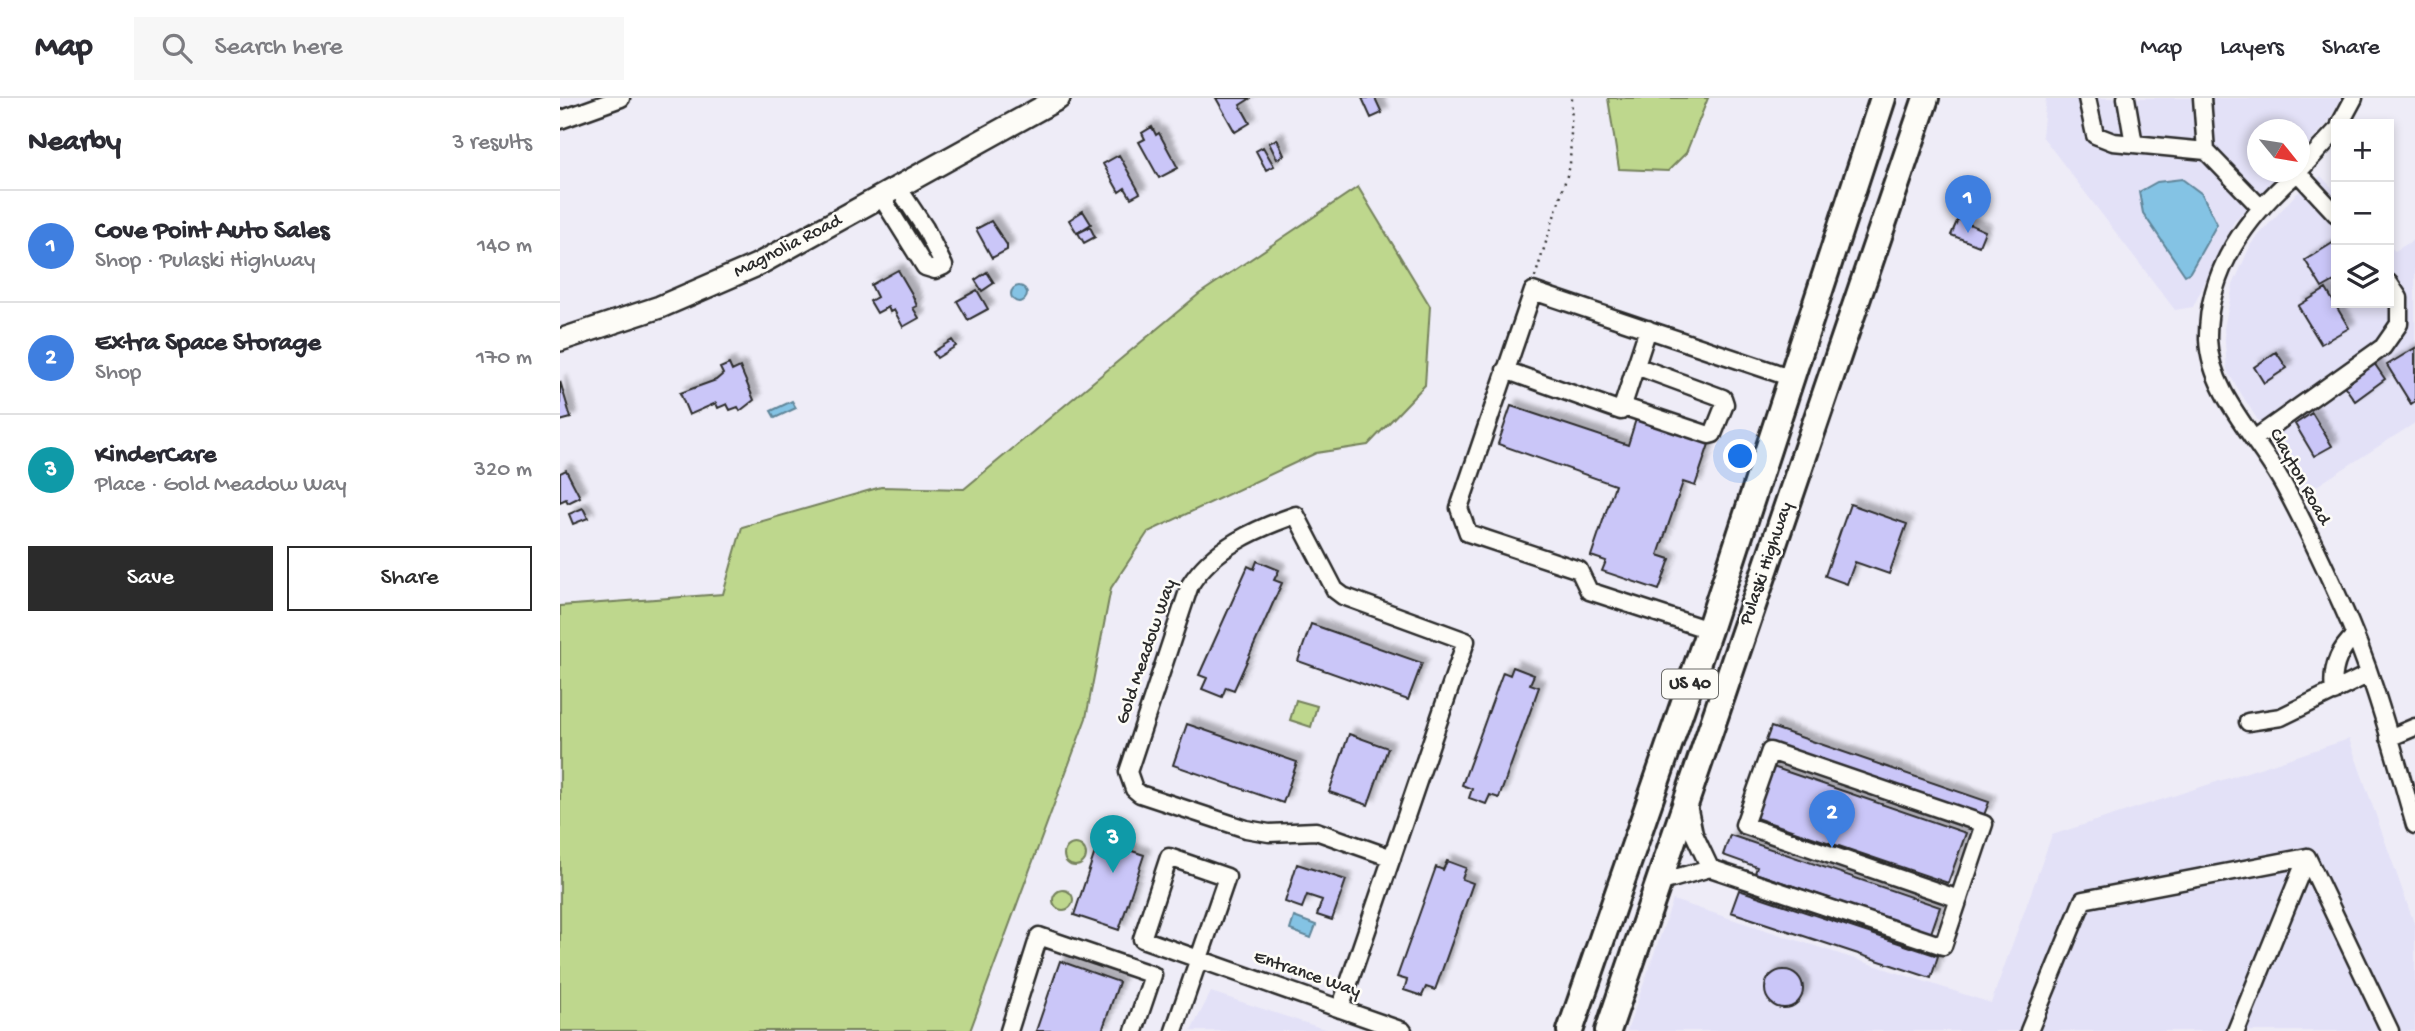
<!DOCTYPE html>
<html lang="en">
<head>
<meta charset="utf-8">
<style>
  body { margin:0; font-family:"Gochi Hand",sans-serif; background:#f7f7f7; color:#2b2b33 }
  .controls { position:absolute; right:21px; top:21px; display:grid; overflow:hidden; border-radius:0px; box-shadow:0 4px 10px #0003 }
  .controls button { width:63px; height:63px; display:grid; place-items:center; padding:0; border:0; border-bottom:2px solid #e1e1e2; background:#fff; color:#2b2b33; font:35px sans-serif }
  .compass { position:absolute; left:1687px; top:21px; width:63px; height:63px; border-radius:50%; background:#fff; box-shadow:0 4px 10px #0003; rotate:120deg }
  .you { position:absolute; left:1181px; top:359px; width:24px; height:24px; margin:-18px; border:5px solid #fff; border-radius:50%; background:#1a73e8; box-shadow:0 0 0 10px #1a73e833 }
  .badge { display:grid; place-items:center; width:46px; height:46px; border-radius:50%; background:#2b2b2b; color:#fff; font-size:23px; font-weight:700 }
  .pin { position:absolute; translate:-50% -58px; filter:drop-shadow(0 2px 4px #0008) }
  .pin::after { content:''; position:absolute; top:37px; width:24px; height:21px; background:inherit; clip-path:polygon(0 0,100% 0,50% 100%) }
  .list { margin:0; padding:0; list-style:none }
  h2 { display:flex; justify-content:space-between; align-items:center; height:91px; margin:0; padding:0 28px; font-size:30px }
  h2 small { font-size:23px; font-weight:400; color:#7c7c81 }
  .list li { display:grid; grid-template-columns:46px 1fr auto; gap:21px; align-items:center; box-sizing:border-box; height:112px; padding:0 28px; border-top:2px solid #e1e1e2 }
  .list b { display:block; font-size:26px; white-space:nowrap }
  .list p { margin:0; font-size:23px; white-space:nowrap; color:#7c7c81 }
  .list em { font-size:23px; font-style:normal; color:#7c7c81 }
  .actions { display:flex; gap:14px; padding:21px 28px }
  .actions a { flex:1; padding:16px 0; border:2px solid #2b2b2b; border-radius:0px; text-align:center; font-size:24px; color:#2b2b2b }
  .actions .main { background:#2b2b2b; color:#fff }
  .icon { flex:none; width:38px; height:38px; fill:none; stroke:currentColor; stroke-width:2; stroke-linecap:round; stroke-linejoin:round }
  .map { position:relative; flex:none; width:1855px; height:933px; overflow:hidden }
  header { display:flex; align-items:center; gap:42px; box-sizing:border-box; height:98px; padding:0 35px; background:#fff; border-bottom:2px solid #e1e1e2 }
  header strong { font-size:33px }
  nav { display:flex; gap:38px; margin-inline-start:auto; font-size:24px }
  .search { width:490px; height:63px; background:#f7f7f7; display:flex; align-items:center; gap:18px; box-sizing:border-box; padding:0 24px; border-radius:0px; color:#7c7c81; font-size:26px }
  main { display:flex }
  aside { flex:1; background:#fff }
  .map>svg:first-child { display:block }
  .built { fill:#e3e1f7 }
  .green { fill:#bed78d; stroke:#74815c; stroke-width:2 }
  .water { fill:#84c3e4; stroke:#60869a; stroke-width:2 }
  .building { fill:#cac6f8; stroke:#2b2b2b; stroke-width:2; filter:url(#shadow) }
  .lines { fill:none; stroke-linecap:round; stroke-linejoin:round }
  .minor-casing { stroke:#2b2b2b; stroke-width:21 }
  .major-casing { stroke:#2b2b2b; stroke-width:26 }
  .highway-casing { stroke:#2b2b2b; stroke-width:30 }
  .path { stroke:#2b2b2b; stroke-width:2.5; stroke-dasharray:2 5; stroke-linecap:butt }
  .minor { stroke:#fdfcf7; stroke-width:16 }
  .major { stroke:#fdfcf7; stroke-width:21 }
  .highway { stroke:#fdfcf7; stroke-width:24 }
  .labels { text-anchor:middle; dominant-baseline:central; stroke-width:5; stroke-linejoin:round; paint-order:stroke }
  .shield { fill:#fdfcf7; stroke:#6a6a68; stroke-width:2 }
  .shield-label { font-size:18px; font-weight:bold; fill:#2b2b2b }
  .street-label { font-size:19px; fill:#2b2b2b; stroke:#fdfcf7 }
</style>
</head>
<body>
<header>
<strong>Map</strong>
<div class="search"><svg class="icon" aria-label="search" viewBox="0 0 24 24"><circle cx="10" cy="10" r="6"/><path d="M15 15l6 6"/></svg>Search here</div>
<nav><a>Map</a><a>Layers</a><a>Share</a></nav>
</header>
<main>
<aside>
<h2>Nearby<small>3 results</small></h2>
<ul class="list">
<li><span class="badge" style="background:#3f7fe0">1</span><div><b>Cove Point Auto Sales</b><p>Shop · Pulaski Highway</p></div><em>140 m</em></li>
<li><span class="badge" style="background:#3f7fe0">2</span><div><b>Extra Space Storage</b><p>Shop</p></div><em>170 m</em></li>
<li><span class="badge" style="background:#0f9aa8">3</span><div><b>KinderCare</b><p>Place · Gold Meadow Way</p></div><em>320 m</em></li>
</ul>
<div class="actions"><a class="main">Save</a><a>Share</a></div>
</aside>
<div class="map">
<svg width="1855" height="933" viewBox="0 0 1855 933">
  <defs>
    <filter id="shadow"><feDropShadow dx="6" dy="-6" stdDeviation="2" flood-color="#0004"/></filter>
  </defs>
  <rect width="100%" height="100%" fill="#eeecf7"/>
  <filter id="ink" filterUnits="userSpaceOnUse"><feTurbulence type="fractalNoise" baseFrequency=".0143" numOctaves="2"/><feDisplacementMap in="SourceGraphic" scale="14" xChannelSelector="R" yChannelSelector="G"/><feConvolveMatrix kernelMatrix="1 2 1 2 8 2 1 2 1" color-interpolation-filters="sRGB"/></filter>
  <g filter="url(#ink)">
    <!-- built -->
    <path class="built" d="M 1486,0 L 1782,0 L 1766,27 L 1740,56 L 1740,32 L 1698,32 L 1698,74 L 1723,74 L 1674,124 L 1633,209 L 1615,212 L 1482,38 Z
      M 1761,78 L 1776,94 L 1776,205 L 1829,205 L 1829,148 L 1835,153 L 1855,141 L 1855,325 L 1744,396 L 1667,273 L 1664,230 L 1673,187 L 1691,146 L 1735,97 Z
      M 1789,641 L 1855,828 L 1855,933 L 1067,933 L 1113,802 L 1431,905 L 1492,737 Z
      M 651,894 L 770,933 L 631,933 Z"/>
    <!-- green -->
    <path class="green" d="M 1048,0 L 1148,0 L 1126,55 L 1108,73 L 1059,71 Z
      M 798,89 L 870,208 L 865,287 L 808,347 L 756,355 L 588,434 L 551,490 L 526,620 L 410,933 L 0,933 L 0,508 L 163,496 L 182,429 L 321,389 L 404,391 L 639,196 Z
      M 736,602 L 757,608 L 751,629 L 730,622 Z
      M504 757a11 11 0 1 1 22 0a11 11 0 1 1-22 0Z
      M493 802a10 10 0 1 1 20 0a10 10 0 1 1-20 0Z"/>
    <!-- water -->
    <path class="water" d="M 1622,81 L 1642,96 L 1657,126 L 1630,174 L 1625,177 L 1583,115 L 1579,94 L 1597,84 Z
      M451 196a8 8 0 1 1 16 0a8 8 0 1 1-16 0Z
      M 232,303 L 236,310 L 215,320 L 211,313 Z
      M 734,819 L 756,827 L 751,840 L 730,832 Z"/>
    <!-- building -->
    <path class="building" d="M 656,0 L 691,0 L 680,7 L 690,25 L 675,34 Z
      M 802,0 L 815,0 L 822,15 L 811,20 Z
      M 592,29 L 596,37 L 599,35 L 618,70 L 599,80 L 579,44 L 585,41 L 582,35 Z
      M 717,41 L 724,57 L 717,61 L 709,45 Z
      M 703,49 L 714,68 L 706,72 L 696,53 Z
      M 559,57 L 580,95 L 571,100 L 565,90 L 559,94 L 543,66 Z
      M 523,113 L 531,126 L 517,135 L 509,122 Z
      M 1398,121 L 1425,133 L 1419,148 L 1391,137 Z
      M 431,123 L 447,147 L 447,152 L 432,160 L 416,131 Z
      M 530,129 L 535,139 L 524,145 L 518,135 Z
      M 1776,143 L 1776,182 L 1762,190 L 1745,162 Z
      M 338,172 L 352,196 L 357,208 L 353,210 L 359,220 L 343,229 L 334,212 L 330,214 L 328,209 L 317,215 L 310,203 L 317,199 L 311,187 Z
      M 427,174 L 434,185 L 422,193 L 415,182 Z
      M 1766,191 L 1789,230 L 1761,246 L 1738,208 Z
      M 417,192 L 428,211 L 408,222 L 397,203 Z
      M 392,242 L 396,248 L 377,260 L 373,254 Z
      M 1855,250 L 1855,303 L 1851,306 L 1827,267 Z
      M 1716,254 L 1727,270 L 1704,285 L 1694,269 Z
      M 1814,265 L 1825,281 L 1795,303 L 1783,286 Z
      M 169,266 L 172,273 L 180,269 L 194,302 L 180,313 L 178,309 L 170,312 L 167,306 L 158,310 L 156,305 L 129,317 L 120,295 L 156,282 L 163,276 L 160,270 Z
      M 0,283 L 11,320 L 0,323 Z
      M 951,308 L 1068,347 L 1076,321 L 1149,346 L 1135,388 L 1123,384 L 1098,457 L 1110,461 L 1099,492 L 1042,473 L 1046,463 L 1031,458 L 1055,387 L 938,346 Z
      M 1752,315 L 1772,348 L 1754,358 L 1735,326 Z
      M 6,372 L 20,399 L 8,405 L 6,401 L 0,404 L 0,375 Z
      M 1290,406 L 1347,426 L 1329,476 L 1295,464 L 1287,486 L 1265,478 Z
      M 23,410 L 28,420 L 13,426 L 9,416 Z
      M 697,463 L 719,472 L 714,482 L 722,485 L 674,592 L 666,589 L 662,599 L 642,591 L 647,580 L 639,577 L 688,468 L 694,471 Z
      M 751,526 L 862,565 L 848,602 L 738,563 Z
      M 953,569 L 974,577 L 970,586 L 979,589 L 939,700 L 930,697 L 926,706 L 909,700 L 912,691 L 902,687 L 943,574 L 950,577 Z
      M 627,626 L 737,664 L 723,705 L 613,667 Z
      M 1211,629 L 1429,704 L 1424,717 L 1206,643 Z
      M 789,636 L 828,650 L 808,707 L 769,694 Z
      M 1210,668 L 1406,735 L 1388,785 L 1193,719 Z
      M 1170,737 L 1380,809 L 1371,835 L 1195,775 L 1197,769 L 1163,757 Z
      M 539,742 L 584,757 L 559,832 L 514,817 Z
      M 887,763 L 906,770 L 902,781 L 913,785 L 875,892 L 866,889 L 862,898 L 844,892 L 847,882 L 837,879 L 876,769 L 883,772 Z
      M 737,766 L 786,782 L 772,822 L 757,817 L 762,802 L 747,797 L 742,810 L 725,804 Z
      M 1179,792 L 1378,858 L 1371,880 L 1171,814 Z
      M 500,863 L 559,884 L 542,933 L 476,933 Z
      M1205 891a19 19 0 1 1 38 0a19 19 0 1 1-38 0Z"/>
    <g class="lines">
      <!-- minor casing -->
      <g class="minor-casing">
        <path id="minor" d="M 1527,0 L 1535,37 L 1553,44 L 1646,53
          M 1566,0 L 1574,46
          M 1642,0 L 1646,53 L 1700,109
          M 0,22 L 61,0
          M 1780,26 L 1794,0
          M 1740,72 L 1776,33
          M 1737,74 L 1776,116
          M 1738,74 C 1688,117 1647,171 1648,241 C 1650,296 1698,340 1723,386 C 1744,424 1763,465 1781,505 C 1814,576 1833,652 1855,727
          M 322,100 L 365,169 L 375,172 L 384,168 L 365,130 L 339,91
          M 945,272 L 1061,313 L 1088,231
          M 1062,308 L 1149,337 L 1153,336 L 1165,306 L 1163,300 L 1076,268
          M 1694,341 L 1823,249 L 1839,226 L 1839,200 L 1829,185
          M 1149,532 L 1029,493 L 1019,472 L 908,435 L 899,410 L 973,193 L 1232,280
          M 1774,594 C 1771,571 1778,553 1794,538
          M 1688,624 L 1721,619 L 1809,576
          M 1829,640 L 1855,629
          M 1128,707 L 1134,736 L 1150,770
          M 1098,785 L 1150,770 L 1383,848 L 1424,726 L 1210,653 L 1184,727 L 1399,801
          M 780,911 L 906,543 L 783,498 L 775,492 L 736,417 C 695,431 653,450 630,487 L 568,674 L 574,691 L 580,696 L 686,731 L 709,735 L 756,733 L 832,760
          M 449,933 L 479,838 L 593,877 L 574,933
          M 614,933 L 667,779 L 609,759 L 582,841 L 843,933
          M 1469,933 L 1523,802 L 1747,759 L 1830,933
          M 1676,933 L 1747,759"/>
      </g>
      <!-- major casing -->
      <g class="major-casing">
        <path id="major" d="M 0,242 L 100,209 L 197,167 L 499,0"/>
      </g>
      <!-- highway casing -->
      <g class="highway-casing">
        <path id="highway" d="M 1010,933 L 1149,532 L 1323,0
          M 1048,933 L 1366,0"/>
      </g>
      <!-- path -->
      <path class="path" d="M 975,179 L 1010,68 L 1012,0"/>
      <!-- minor -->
      <use href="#minor" class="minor"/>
      <!-- major -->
      <use href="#major" class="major"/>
      <!-- highway -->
      <use href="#highway" class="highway"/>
    </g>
  </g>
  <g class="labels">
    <!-- shield labels -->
    <rect class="shield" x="1102" y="571.5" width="56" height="29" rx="5"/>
    <g class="shield-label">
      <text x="1130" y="586">US 40</text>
    </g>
    <!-- street labels -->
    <g class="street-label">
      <text transform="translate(228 149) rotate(-27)">Magnolia Road</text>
      <text transform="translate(1739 379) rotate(61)">Clayton Road</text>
      <text transform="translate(1207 466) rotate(-71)">Pulaski Highway</text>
      <text transform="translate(587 554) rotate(-71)">Gold Meadow Way</text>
      <text transform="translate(747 877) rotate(19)">Entrance Way</text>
    </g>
  </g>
</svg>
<div class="controls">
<button>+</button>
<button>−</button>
<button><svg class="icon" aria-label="layers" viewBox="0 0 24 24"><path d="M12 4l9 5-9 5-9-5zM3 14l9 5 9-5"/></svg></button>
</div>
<svg class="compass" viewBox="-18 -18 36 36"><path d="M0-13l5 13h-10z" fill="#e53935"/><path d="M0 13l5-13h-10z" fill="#7c7c81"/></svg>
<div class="you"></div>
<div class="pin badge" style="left:1408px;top:135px;background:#3f7fe0">1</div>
<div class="pin badge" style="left:1272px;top:750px;background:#3f7fe0">2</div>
<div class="pin badge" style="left:553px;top:775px;background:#0f9aa8">3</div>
</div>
</main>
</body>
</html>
